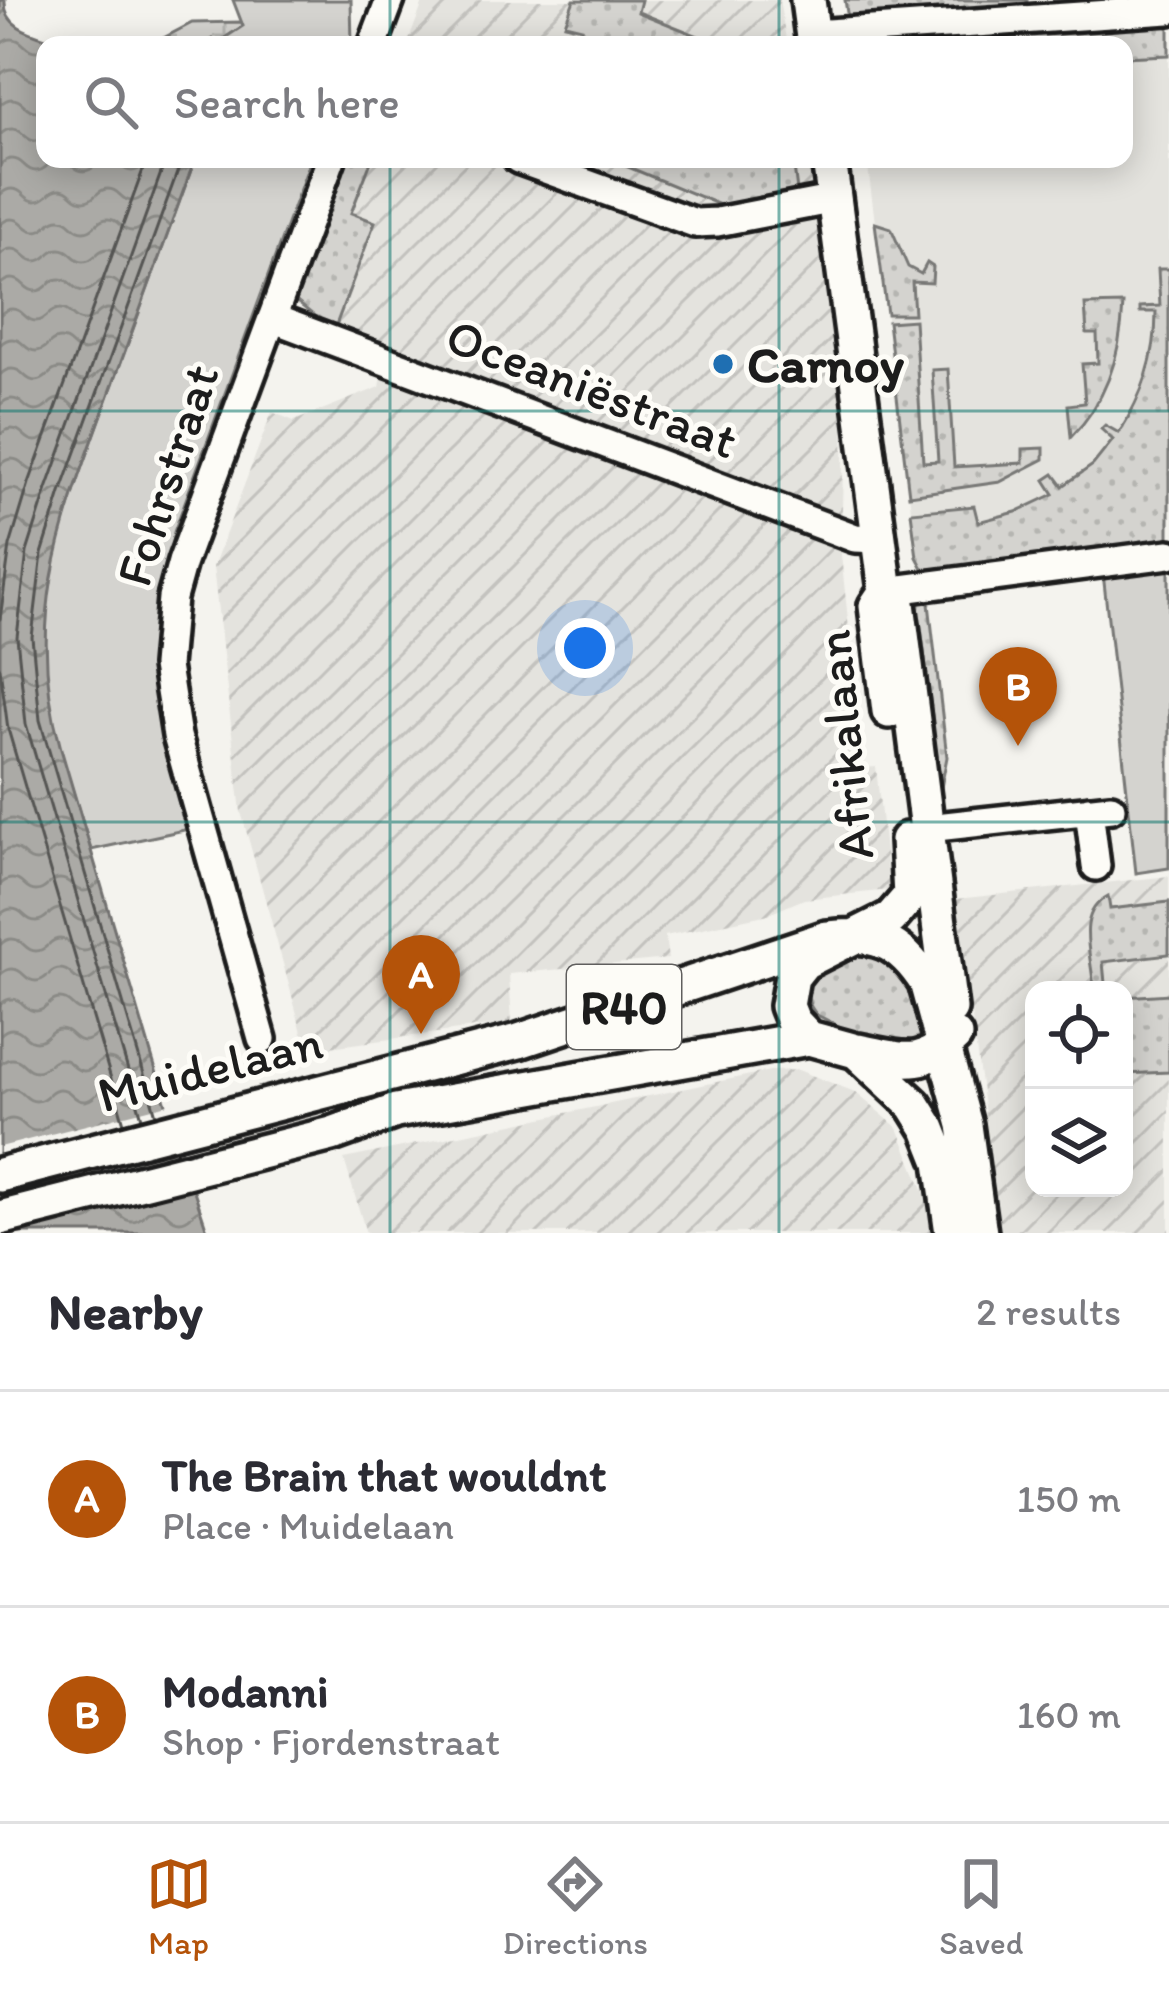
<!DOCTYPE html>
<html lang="en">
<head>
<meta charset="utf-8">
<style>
  body { margin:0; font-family:Itim,sans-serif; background:#f2f2f3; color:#2b2b33 }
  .controls { position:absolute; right:36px; bottom:36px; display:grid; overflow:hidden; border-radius:24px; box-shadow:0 6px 30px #0003 }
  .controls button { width:108px; height:108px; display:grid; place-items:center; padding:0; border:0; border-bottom:3px solid #e1e1e2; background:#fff; color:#2b2b33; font:60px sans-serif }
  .you { position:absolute; left:585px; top:648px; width:42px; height:42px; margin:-30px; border:9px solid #fff; border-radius:50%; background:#1a73e8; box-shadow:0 0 0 18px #1a73e833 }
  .badge { display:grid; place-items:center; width:78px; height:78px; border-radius:50%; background:#b45309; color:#fff; font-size:39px; font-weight:700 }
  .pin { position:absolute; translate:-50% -99px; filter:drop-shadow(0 3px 6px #0008) }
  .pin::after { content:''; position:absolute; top:63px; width:42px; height:36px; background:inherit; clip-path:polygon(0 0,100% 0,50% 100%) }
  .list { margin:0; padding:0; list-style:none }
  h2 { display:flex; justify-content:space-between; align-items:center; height:156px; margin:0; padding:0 48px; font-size:51px }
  h2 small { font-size:39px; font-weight:400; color:#7c7c81 }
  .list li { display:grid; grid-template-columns:78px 1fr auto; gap:36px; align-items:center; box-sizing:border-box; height:216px; padding:0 48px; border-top:3px solid #e1e1e2 }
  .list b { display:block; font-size:45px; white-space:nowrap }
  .list p { margin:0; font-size:39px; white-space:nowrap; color:#7c7c81 }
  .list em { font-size:39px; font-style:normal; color:#7c7c81 }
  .icon { flex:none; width:66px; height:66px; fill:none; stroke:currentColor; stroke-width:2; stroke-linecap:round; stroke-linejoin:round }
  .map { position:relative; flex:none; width:1169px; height:1233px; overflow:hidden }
  .search { position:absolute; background:#fff; box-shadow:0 6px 30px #0003; left:36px; right:36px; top:36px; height:132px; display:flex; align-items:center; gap:30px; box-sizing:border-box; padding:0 42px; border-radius:24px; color:#7c7c81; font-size:45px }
  .sheet { height:588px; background:#fff }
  nav { display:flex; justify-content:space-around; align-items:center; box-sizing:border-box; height:168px; border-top:3px solid #e1e1e2; background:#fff; font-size:33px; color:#7c7c81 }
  nav a { display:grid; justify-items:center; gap:6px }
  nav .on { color:#b45309 }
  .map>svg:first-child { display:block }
  .built { fill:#e4e3de }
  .industrial { fill:url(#industrial-furrows); fill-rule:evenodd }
  .grass { fill:url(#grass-dots); stroke:#787876; stroke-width:3 }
  .wetland { fill:url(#wetland-marsh); stroke:#787876; stroke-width:3 }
  .park { fill:#d4d3cf; stroke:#787876; stroke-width:3 }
  .water { fill:url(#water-waves); stroke:#72716f; stroke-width:3 }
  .pier { fill:#f4f3ee }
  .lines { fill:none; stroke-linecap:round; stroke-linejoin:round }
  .shore { stroke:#555553; stroke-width:3 }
  .minor-casing { stroke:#1c1c1c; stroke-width:36 }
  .major-casing { stroke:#1c1c1c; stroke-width:42 }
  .minor { stroke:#fdfcf7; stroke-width:27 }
  .major { stroke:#fdfcf7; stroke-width:33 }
  .grid { fill:none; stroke:#0f766e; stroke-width:3; stroke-opacity:0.55 }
  .poi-dot { fill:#1f6fb2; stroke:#fdfcf7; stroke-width:4.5 }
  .labels { text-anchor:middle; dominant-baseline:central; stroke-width:10; stroke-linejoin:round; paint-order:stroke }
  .shield { fill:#fdfcf7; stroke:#605f5e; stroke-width:3 }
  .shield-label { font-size:48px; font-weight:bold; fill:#1c1c1c }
  .poi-label { font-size:51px; font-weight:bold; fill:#1c1c1c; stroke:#fdfcf7; text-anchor:start }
  .street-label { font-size:51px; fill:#1c1c1c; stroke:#fdfcf7 }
</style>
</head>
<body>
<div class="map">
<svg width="1169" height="1233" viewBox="0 0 1169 1233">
  <defs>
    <pattern id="industrial-furrows" width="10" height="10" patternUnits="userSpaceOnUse" patternTransform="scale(3)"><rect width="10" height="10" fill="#e4e3de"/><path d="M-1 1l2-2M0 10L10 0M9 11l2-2" fill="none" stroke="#c3c2be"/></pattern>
    <pattern id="grass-dots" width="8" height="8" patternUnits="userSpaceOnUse" patternTransform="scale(3)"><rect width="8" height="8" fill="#d4d3cf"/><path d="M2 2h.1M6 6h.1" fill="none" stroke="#b5b5b1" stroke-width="1.8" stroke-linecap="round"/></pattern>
    <pattern id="wetland-marsh" width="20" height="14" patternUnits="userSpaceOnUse" patternTransform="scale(3)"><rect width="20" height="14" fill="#d4d3cf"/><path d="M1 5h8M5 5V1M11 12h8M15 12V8" fill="none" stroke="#b5b5b1"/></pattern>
    <pattern id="water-waves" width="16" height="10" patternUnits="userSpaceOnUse" patternTransform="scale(3)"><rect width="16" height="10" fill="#abaaa6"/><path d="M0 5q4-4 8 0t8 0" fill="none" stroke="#8a8a86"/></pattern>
  </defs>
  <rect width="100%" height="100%" fill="#f4f3ee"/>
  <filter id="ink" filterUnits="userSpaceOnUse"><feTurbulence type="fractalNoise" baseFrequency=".00833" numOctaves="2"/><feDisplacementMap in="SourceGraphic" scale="24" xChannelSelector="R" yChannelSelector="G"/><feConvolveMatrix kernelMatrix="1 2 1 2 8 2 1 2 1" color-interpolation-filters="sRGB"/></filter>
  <g filter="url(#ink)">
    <!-- built -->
    <path class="built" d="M 1169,55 L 1169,540 L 924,570 L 917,557 L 867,159 L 1124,159 L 1124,57 Z"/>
    <!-- industrial -->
    <path class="industrial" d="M 424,0 L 779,0 L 787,45 L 407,45 Z
      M 367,159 L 808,159 L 844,420 L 841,555 L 864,768 L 876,767 L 889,890 L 804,899 L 769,914 L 665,936 L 668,959 L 509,974 L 512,1023 L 307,1050 L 241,812 L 213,567 L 272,412 L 294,421 L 380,387 L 382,376 L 298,346 Z
      M 1169,876 L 1169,1233 L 1001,1233 L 956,899 ZM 1034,990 L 1124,990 L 1124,1188 L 1034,1188 Z
      M 798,1070 L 855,1092 L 898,1128 L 927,1199 L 931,1233 L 366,1233 L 344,1159 L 770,1071 Z"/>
    <!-- grass -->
    <path class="grass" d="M 574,0 L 641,0 L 638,12 L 718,44 L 577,45 L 582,28 L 565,24 Z
      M 845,0 L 1027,0 L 1027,8 L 898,11 L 890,19 L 848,19 Z
      M 1169,18 L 1169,55 L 1124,57 L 1124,45 L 851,43 Z
      M 342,159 L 372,159 L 351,213 L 375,222 L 336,325 L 318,319 L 293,299 Z
      M 609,159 L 793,159 L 797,191 L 722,206 Z
      M 875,223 L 891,228 L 908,267 L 921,274 L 927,263 L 933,267 L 932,283 L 912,282 L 914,314 L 887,314 Z
      M 1158,269 L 1169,269 L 1169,540 L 924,570 L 917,557 L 911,512 L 974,506 L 978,522 L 1016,512 L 1054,494 L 1045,480 L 1054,474 L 1063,486 L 1093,465 L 1113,440 L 1101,429 L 1105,425 L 1119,433 C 1143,395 1156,358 1156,312 L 1140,312 L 1140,307 L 1160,306 Z
      M 1123,304 C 1121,354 1107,401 1071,437 L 1068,405 L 1085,403 L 1082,364 L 1098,363 L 1097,334 L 1087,334 L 1085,305 Z
      M 914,320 L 923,462 L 938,461 L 932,370 L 948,369 L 954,467 L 1023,463 L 1023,449 L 1044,448 L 1044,459 L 1000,482 L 909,495 L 888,322 Z
      M 928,595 L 947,757 L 938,803 L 925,764 L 932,716 L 920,619 L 906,620 L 911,601 Z
      M 1108,896 L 1110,909 L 1169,902 L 1169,954 L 1103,962 L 1105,983 L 1097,985 L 1093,981 C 1090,950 1076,913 1108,896 Z
      M 856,953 C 906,955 913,993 929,1033 C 903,1066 848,1030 817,1015 C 806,1003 806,993 809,977 Z
      M 1169,994 L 1169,1072 L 1124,1074 L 1124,997 Z"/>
    <!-- wetland -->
    <path class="wetland" d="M 242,22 L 243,26 L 216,44 L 212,39 L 203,45 L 150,45 L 192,23 Z"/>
    <!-- park -->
    <path class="park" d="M 233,0 L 351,0 L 352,45 L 214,45 L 243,26 Z
      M 195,159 L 311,159 L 174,532 L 156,621 L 157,700 L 193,828 L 91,850 C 71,781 42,710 44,637 C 46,557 78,482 104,408 C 135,325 165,242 195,159 Z
      M 1169,564 L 1169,868 L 1136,873 L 1103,573 Z"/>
    <!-- water -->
    <path class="water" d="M 0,0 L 5,0 C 3,32 42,35 67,45 L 45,45 L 45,159 L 195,159 C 168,234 140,309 113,384 C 66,514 22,609 61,749 L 170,1118 L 208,1233 L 12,1233 L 0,1195 Z"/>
    <!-- pier -->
    <path class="pier" d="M 172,1103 L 184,1144 L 0,1192 L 0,1147 Z"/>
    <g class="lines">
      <!-- shore -->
      <path class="shore" d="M 0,619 L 10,546 L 29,483 L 147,159
        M 0,668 L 8,729 L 124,1123
        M 156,1115 L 40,720 L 32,637 L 42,554 L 61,493 L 182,159
        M 142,1118 L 26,724 L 17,637 L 27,552 L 47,489 L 166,159"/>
      <!-- minor casing -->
      <g class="minor-casing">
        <path id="minor" d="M 813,34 L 1169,10
          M 373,45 L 390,0
          M 518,159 L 695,223 L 717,222 L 835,199
          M 272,318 L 855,538 L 879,539
          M 886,591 L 1169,554
          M 1089,810 L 1096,866
          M 927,828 L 1111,808
          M 262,1039 L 177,736 L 166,666 L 172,598 L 182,562 L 331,159"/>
      </g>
      <!-- major casing -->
      <g class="major-casing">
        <path id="major" d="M 808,0 L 814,45
          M 829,159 L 886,591 L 898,603 L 950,1009
          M 886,591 L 876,606 L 889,711
          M 907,840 L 910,896 L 891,918 L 804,962 L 792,977 L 787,1006 L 793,1021 L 809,1038 L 856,1051 L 914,1105 L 929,1129 L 942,1162 L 952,1233
          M 858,1051 C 901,1059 921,1070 955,1036
          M 0,1175 L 519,1041 L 827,938 C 875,932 899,940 926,982 L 965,1125 L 980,1233
          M 0,1218 L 332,1134 L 396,1111 L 809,1038"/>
      </g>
      <!-- minor -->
      <use href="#minor" class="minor"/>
      <!-- major -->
      <use href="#major" class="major"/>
    </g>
  </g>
  <!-- grid -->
  <path class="grid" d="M 390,0 L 390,45M 779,0 L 779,45M 390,159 L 390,1233M 779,159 L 779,1233M 0,411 L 1169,411M 0,822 L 1169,822"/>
  <!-- markers -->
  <circle class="poi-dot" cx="723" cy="364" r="12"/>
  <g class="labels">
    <!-- shield labels -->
    <rect class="shield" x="567" y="965" width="114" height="84" rx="9"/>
    <g class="shield-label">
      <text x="624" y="1007">R40</text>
    </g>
    <!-- poi labels -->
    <g class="poi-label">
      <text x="747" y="364">Carnoy</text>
    </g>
    <!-- street labels -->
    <g class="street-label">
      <text transform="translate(592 388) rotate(21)">Oceaniëstraat</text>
      <text transform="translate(167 475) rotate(-72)">Fohrstraat</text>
      <text transform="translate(844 745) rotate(-96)">Afrikalaan</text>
      <text transform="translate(210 1068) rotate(-14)">Muidelaan</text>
    </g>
  </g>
</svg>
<div class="controls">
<button><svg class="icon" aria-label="locate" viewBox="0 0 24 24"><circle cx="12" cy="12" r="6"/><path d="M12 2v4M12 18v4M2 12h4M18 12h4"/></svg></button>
<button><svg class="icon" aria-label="layers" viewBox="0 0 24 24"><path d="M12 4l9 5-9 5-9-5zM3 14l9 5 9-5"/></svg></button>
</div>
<div class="you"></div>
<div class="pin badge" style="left:421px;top:1034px">A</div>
<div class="pin badge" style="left:1018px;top:746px">B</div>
<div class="search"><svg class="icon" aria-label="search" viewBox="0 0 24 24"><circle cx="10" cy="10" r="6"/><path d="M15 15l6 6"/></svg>Search here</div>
</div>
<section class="sheet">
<h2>Nearby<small>2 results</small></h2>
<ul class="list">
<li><span class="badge">A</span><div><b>The Brain that wouldnt</b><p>Place · Muidelaan</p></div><em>150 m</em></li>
<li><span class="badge">B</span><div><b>Modanni</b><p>Shop · Fjordenstraat</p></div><em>160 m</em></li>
</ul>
</section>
<nav>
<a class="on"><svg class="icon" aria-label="map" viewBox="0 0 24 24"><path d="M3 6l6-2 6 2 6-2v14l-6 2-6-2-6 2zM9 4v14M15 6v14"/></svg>Map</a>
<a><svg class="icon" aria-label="directions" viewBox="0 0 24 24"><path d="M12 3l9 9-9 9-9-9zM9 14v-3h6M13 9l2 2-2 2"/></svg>Directions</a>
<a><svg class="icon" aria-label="saved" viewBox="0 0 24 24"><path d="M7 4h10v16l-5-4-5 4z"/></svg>Saved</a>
</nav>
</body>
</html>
